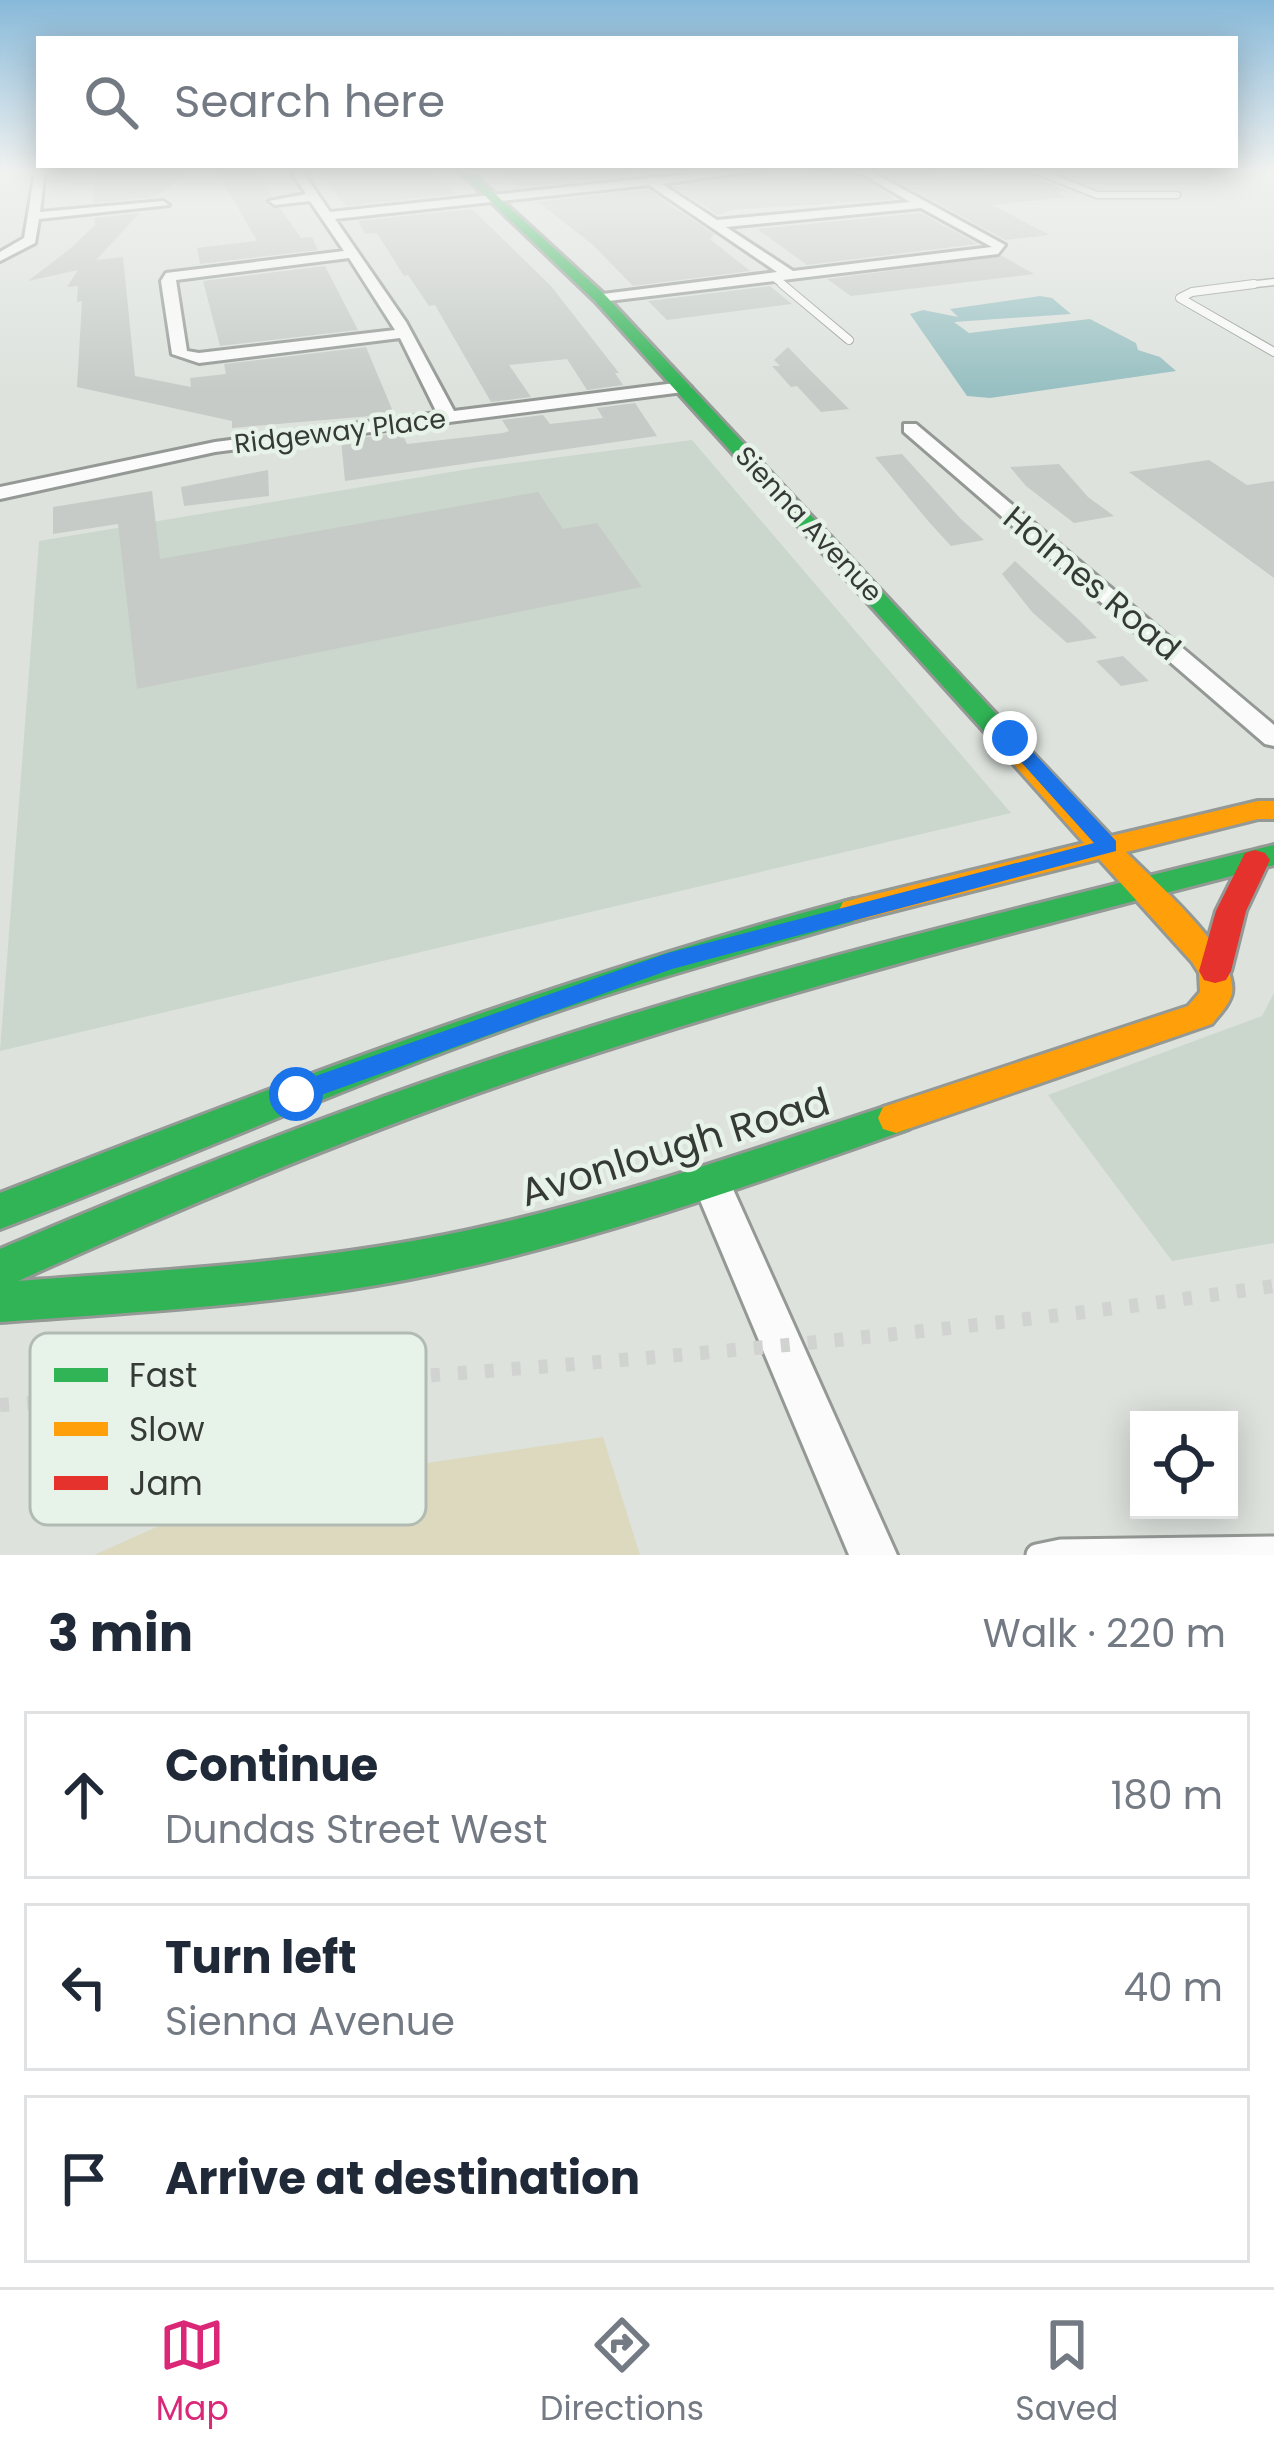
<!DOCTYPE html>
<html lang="en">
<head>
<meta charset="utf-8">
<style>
  body { margin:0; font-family:Poppins,sans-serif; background:#f2f2f3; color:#1f2937 }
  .controls { position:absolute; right:36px; bottom:36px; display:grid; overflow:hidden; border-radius:0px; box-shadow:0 6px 30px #0003 }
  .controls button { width:108px; height:108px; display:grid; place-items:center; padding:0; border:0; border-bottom:3px solid #e0e1e3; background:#fff; color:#1f2937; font:60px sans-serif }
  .stop { position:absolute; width:36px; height:36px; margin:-27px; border:9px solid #1a73e8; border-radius:50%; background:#fff }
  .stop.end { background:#1a73e8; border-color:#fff; box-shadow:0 3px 12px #0008 }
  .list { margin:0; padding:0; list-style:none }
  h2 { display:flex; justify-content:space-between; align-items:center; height:156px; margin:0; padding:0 48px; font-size:51px }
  h2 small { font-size:39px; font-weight:400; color:#747a83 }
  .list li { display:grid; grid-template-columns:78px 1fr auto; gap:36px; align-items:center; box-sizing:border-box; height:168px; margin:0 24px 24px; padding:0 24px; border:3px solid #e0e1e3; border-radius:0px }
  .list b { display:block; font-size:45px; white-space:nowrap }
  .list p { margin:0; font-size:39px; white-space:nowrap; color:#747a83 }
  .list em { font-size:39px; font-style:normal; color:#747a83 }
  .icon { flex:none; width:66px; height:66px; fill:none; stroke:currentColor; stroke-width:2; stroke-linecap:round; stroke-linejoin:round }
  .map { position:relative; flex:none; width:1274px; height:1555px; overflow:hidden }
  .search { position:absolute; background:#fff; box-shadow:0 6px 30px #0003; left:36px; right:36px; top:36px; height:132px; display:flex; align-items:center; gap:30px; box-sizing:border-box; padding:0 42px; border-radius:0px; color:#747a83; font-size:45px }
  .sheet { height:732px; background:#fff }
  nav { display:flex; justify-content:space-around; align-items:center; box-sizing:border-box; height:168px; border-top:3px solid #e0e1e3; background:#fff; font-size:33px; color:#747a83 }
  nav a { display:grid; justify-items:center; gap:6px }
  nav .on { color:#db2777 }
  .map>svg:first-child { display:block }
  .built { fill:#cbd7cc }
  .green { fill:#dcd9bf }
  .water { fill:#98c0c2 }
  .building { fill:#c6cbc7 }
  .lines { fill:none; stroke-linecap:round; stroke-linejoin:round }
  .lane-far2-casing { stroke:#949995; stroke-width:9 }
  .lane-far1-casing { stroke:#949995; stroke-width:10 }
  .lane-casing { stroke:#949995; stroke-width:27 }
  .street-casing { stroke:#949995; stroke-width:6 }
  .fast-casing { stroke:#949995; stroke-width:6 }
  .slow-casing { stroke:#949995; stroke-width:6 }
  .jam-casing { stroke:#949995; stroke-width:6 }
  .lane-far2 { stroke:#fafbfa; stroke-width:6 }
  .lane-far1 { stroke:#fafbfa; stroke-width:8 }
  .lane { stroke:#fafbfa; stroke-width:21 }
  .street { fill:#fafbfa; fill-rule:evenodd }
  .fast { fill:#30b455; fill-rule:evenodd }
  .slow { fill:#ff9f0a; fill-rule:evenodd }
  .jam { fill:#e5322d; fill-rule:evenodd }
  .rail { stroke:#d1d3d1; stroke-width:14; stroke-dasharray:9 18; stroke-linecap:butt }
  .route { fill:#1a73e8 }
  .labels { text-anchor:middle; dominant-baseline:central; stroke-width:9; stroke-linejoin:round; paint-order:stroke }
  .far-street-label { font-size:27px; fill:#363a37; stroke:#e7f2e8 }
  .street-label { font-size:33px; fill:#363a37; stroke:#e7f2e8 }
  .near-street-label { font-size:39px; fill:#363a37; stroke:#e7f2e8 }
  .key { fill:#e7f2e8; stroke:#b2bbb3; stroke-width:3 }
  .key-label { font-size:33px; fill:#363a37 }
</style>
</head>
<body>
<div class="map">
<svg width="1274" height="1555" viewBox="0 0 1274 1555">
  <rect width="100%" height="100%" fill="#dde2dd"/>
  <!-- built -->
  <path class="built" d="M 692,440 L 1011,813 L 0,1051 L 39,541 L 475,468 Z
    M 1274,993 L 1274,1243 L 1172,1261 L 1048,1095 L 1262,1016 Z"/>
  <!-- green -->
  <path class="green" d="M 603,1437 L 640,1555 L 94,1555 L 237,1491 Z"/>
  <!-- water -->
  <path class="water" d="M 1040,296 L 1052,298 L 1071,314 L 954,322 L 969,333 L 1090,319 L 1136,343 L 1138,350 L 1160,357 L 1176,371 L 990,398 L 967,396 L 910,314 L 923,310 L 958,317 L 950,309 Z"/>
  <!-- building -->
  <path class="building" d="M 94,171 L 189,171 L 155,197 L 93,203 Z
    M 217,171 L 256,171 L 272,196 L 265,198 L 266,205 L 281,209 L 301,238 L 312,237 L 318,250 L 200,264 L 197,248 L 257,241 Z
    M 318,171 L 431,171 L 456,194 L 346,206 Z
    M 500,171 L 674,171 L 520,187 Z
    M 758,171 L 764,171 L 765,179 L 853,172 L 896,199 L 732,210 L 718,215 L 674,187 L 755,175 Z
    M 879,171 L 925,171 L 936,177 L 1030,171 L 1034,178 L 1067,191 L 1056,192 L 1067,197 L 992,205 L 1050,235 L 1005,240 Z
    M 648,190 L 714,234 L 710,239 L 750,271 L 633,286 L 593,245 L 538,202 Z
    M 472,209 L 551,286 L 619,373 L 615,373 L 623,385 L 587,390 L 567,359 L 509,365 L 531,397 L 491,402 L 435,305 L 429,306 L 408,275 L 404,276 L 377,233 L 365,234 L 358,221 Z
    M 140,213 L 96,260 L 123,257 L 135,376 L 191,387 L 190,378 L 226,374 L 224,364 L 366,347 L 394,414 L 232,428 L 232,421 L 77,387 L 82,301 L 77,302 L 78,286 L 67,287 L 78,270 L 28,281 L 71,248 L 95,225 L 94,218 Z
    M 920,213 L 978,244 L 807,265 L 757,229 Z
    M 1002,256 L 1034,274 L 851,296 L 827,279 Z
    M 325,266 L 358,330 L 220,346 L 203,281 Z
    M 770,286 L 792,304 L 667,320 L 648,301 Z
    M 788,347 L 809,369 L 849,409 L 821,412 L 797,386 L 791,387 L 772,366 L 780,366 L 774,360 Z
    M 635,403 L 657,436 L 345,481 L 341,440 L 402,433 L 407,444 L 503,433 L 509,431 L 502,420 L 543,415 L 550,424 L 603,418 L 597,408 Z
    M 902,454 L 960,518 L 984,540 L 951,546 L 929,522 L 875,457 Z
    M 1209,460 L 1247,485 L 1274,481 L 1274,578 L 1129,472 Z
    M 1059,464 L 1088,497 L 1114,516 L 1074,523 L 1026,486 L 1010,467 Z
    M 268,470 L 269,496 L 184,506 L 181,487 Z
    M 152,491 L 160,559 L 538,492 L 563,529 L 597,523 L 642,587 L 137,689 L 118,524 L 53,534 L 53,507 Z
    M 1015,561 L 1078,619 L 1097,638 L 1067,643 L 1032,612 L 1002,574 Z
    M 1123,656 L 1149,681 L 1121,686 L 1096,661 Z"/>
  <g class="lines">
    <!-- lane-far2 casing -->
    <g class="lane-far2-casing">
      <path id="lane-far2" d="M 1037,171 L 1097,195 L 1177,195
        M 773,277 L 786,287
        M 1229,287 L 1274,282"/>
    </g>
    <!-- lane-far1 casing -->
    <g class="lane-far1-casing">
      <path id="lane-far1" d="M 782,284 L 849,340
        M 1254,284 L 1192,292 L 1180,298 L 1274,352"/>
    </g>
    <!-- lane casing -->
    <g class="lane-casing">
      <path id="lane" d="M 1037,1555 L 1061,1550 L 1274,1547"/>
    </g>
    <!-- street casing -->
    <g class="street-casing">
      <path id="street" d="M 35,171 L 45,171 L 40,212 L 163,201 L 169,205 L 39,219 L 35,243 L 0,261 L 0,252 L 24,238 Z
        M 291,171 L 302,171 L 330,212 L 717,171 L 754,171 L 662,184 L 717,220 L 910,202 L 857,171 L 870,171 L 1005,245 L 998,254 L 600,302 L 593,298 L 595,295 L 777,272 L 649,185 L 335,219 L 406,322 L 454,411 L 683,382 L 691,387 L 683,392 L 215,452 L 0,499 L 0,487 L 215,442 L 437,413 L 400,338 L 199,363 L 172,354 L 161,281 L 166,273 L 344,251 L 310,201 L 275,205 L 269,201 L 306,194 ZM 921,208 L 992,247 L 793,271 L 726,227 ZM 349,258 L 395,330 L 199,353 L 187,351 L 176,280 Z
        M 904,424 L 916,424 L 1274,725 L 1274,746 L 1265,744 L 904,432 Z
        M 711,1164 L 724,1169 L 897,1555 L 849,1555 L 692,1181 L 698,1169 Z"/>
    </g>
    <!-- fast casing -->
    <g class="fast-casing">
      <path id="fast" d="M 459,171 L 470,171 L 605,295 L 1028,748 L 1032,754 L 1028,760 L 1010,760 L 595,301 Z
        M 1274,845 L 1274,865 C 1037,926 799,986 566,1063 C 379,1124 197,1200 18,1281 C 169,1270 321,1262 469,1230 C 614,1199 755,1149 896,1103 L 909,1107 L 914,1118 L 909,1129 C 745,1187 580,1246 410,1279 C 275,1305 137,1312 0,1322 L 0,1249 C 184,1170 371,1097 562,1036 C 796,961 1035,904 1274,845 Z
        M 854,899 L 865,902 L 869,910 L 865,918 C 757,950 649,979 543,1016 C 359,1080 182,1160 0,1229 L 0,1193 C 281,1083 562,976 854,899 Z"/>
    </g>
    <!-- slow casing -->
    <g class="slow-casing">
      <path id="slow" d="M 1019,746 L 1028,748 L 1111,836 L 1258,801 L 1274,801 L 1274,819 L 1258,819 L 1126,852 C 1154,881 1239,953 1232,993 C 1230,1004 1219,1015 1212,1024 L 896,1133 L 883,1129 L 878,1118 L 883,1107 L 1188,1006 L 1200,992 L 1199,973 L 1192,962 L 1099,859 L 854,921 L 843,918 L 839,910 L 843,902 L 1084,843 L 1010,760 L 1006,754 Z"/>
    </g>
    <!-- jam casing -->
    <g class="jam-casing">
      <path id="jam" d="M 1255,850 L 1265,853 L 1270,860 L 1246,911 L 1231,971 L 1226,980 L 1215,983 L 1204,980 L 1199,971 L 1216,911 L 1245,853 Z"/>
    </g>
    <!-- lane-far2 -->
    <use href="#lane-far2" class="lane-far2"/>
    <!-- lane-far1 -->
    <use href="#lane-far1" class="lane-far1"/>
    <!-- lane -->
    <use href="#lane" class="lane"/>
    <!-- street -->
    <use href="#street" class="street"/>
    <!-- fast -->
    <use href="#fast" class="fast"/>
    <!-- slow -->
    <use href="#slow" class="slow"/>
    <!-- jam -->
    <use href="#jam" class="jam"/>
    <!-- rail -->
    <path class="rail" d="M 0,1405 C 426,1377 851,1349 1274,1286"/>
  </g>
  <!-- sky -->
  <linearGradient id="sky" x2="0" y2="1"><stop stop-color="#88b9d9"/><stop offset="0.44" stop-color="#f0f2f0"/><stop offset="1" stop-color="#f0f2f0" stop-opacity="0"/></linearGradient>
  <rect width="1274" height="389" fill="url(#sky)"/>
  <!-- route -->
  <path class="route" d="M 1003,734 L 1016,734 L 1116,841 L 1116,851 L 672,969 L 296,1104 L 287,1101 L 283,1094 L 287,1086 L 668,953 L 1094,843 L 1003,742 Z"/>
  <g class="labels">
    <!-- far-street labels -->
    <g class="far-street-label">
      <text transform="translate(340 431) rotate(-7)">Ridgeway Place</text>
      <text transform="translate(809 524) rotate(47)">Sienna Avenue</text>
    </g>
    <!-- street labels -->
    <g class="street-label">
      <text transform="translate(1092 583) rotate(40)">Holmes Road</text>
    </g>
    <!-- near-street labels -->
    <g class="near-street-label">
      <text transform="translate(675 1147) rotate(-17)">Avonlough Road</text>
    </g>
  </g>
  <!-- legend -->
  <rect x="30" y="1333" width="396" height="192" rx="18" class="key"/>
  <rect x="54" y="1368" width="54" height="14" fill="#30b455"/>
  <rect x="54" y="1422" width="54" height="14" fill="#ff9f0a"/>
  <rect x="54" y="1476" width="54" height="14" fill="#e5322d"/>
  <g class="key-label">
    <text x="129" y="1387">Fast</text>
    <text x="129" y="1441">Slow</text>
    <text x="129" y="1495">Jam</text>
  </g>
</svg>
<div class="controls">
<button><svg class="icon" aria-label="locate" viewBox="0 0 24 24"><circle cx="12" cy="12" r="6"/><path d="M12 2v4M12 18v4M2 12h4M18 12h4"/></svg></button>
</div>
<div class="stop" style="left:296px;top:1094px"></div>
<div class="stop end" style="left:1010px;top:738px"></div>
<div class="search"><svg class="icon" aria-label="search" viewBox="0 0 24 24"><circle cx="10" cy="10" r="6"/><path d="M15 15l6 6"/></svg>Search here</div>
</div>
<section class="sheet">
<h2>3 min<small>Walk · 220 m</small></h2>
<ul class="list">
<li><svg class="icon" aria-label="ahead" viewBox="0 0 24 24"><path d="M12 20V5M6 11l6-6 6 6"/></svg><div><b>Continue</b><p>Dundas Street West</p></div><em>180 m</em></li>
<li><svg class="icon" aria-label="left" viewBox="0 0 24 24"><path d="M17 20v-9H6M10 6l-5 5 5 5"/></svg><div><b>Turn left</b><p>Sienna Avenue</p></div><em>40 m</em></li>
<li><svg class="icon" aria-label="arrive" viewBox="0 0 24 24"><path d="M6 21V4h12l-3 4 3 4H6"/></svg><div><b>Arrive at destination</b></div></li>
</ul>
</section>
<nav>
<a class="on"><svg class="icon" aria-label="map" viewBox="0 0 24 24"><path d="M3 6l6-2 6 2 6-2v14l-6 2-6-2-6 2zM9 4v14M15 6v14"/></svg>Map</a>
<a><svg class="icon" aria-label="directions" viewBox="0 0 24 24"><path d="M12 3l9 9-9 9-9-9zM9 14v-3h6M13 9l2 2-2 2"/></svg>Directions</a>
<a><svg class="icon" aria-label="saved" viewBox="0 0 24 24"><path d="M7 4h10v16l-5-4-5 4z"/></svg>Saved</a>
</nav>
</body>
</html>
